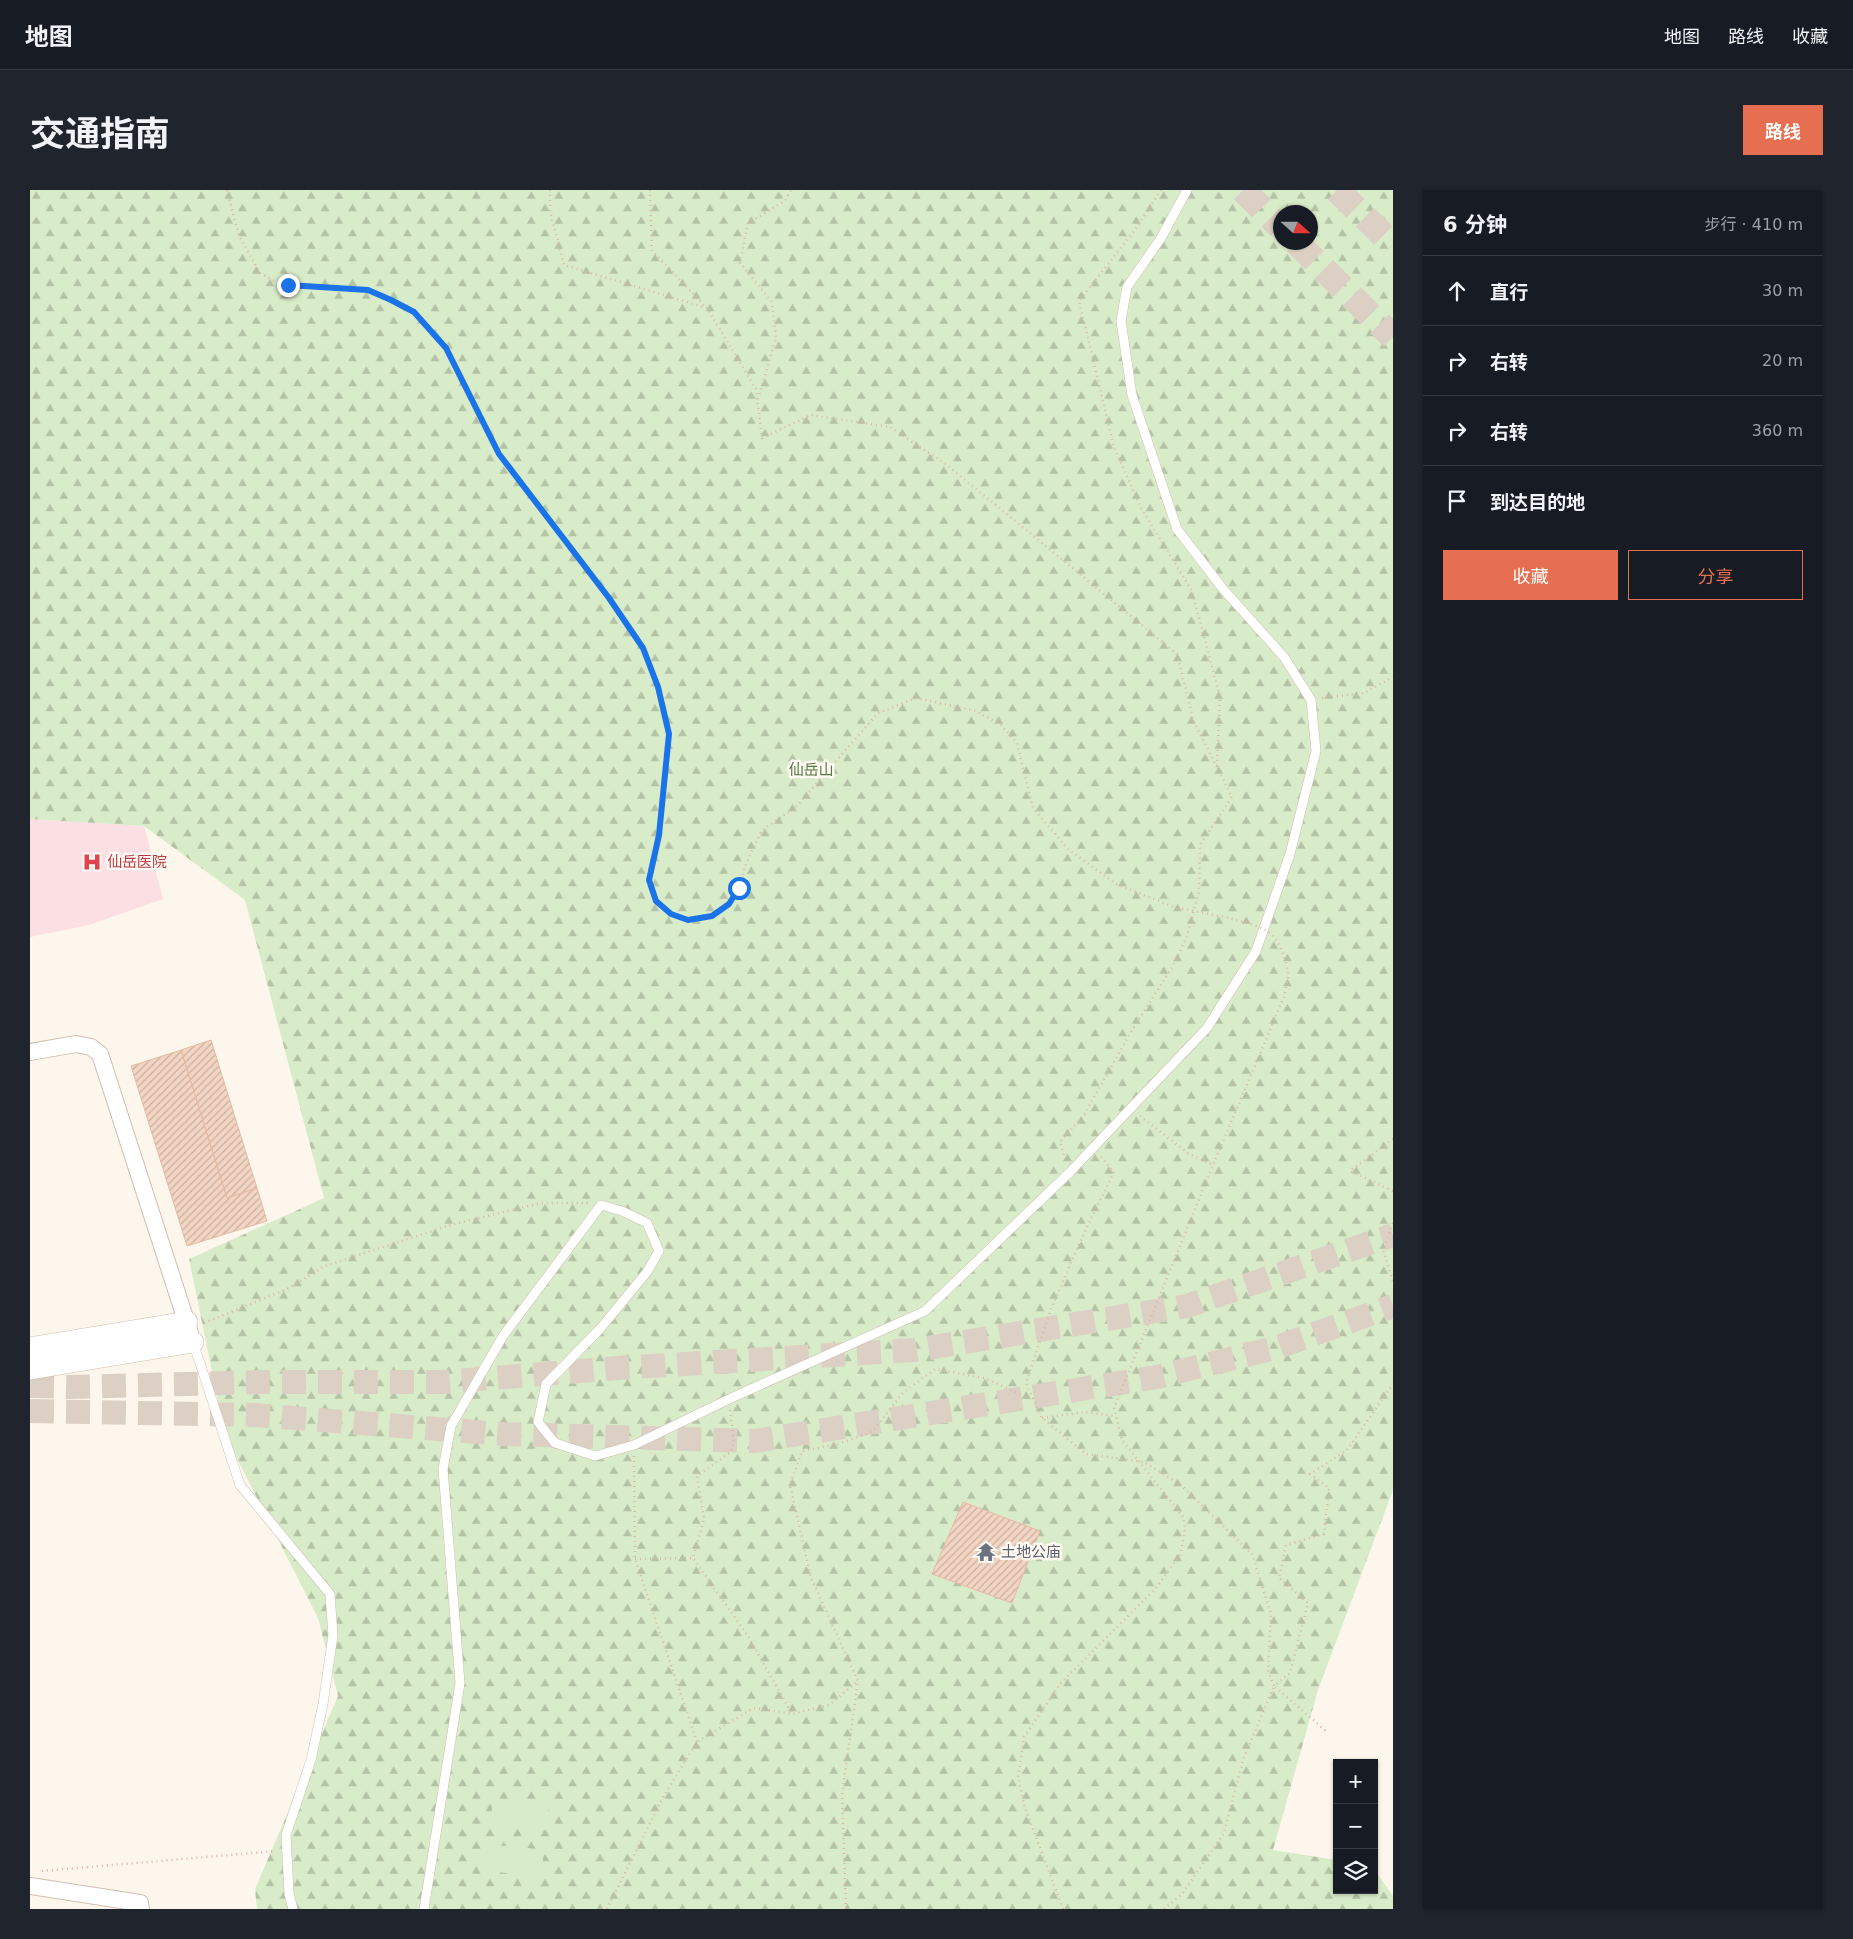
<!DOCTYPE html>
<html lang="zh">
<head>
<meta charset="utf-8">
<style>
  body { margin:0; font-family:"DejaVu Sans","Noto Sans SC",sans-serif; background:#20242c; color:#f1f3f6 }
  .controls { position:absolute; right:15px; bottom:15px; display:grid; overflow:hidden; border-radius:0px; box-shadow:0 1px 4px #0004 }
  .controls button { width:45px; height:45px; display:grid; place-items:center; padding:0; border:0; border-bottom:1px solid #363941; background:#171b24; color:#f1f3f6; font:25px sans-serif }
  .compass { position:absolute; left:1243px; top:15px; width:45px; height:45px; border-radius:50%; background:#171b24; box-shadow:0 1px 4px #0004; rotate:111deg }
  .stop { position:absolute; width:15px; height:15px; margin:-11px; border:4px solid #1a73e8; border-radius:50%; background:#fff }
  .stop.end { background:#1a73e8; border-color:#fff; box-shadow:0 1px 5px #0008 }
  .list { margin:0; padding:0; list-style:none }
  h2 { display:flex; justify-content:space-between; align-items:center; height:65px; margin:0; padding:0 20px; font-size:21px }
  h2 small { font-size:16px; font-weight:400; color:#9ea1a6 }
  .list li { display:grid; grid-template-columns:32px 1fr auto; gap:15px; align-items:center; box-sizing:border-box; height:70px; padding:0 20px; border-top:1px solid #363941 }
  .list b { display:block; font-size:19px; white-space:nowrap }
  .list em { font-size:16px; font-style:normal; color:#9ea1a6 }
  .actions { display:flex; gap:10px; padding:15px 20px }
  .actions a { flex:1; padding:11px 0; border:1px solid #e76f51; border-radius:0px; text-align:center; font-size:18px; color:#e76f51 }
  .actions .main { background:#e76f51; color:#fff }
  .icon { flex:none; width:28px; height:28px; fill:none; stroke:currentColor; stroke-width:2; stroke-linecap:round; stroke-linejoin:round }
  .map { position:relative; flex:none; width:1363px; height:1719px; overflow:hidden; border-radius:0px }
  header { display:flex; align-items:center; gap:30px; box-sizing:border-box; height:70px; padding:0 25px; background:#171b24; border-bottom:1px solid #363941 }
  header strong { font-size:24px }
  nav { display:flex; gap:28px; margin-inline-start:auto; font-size:18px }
  .intro { display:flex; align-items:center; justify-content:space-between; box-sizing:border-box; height:120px; padding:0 30px }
  h1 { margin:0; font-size:35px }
  .button { padding:12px 22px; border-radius:0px; background:#e76f51; color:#fff; font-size:18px; font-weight:700 }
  main { display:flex; gap:30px; padding:0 30px }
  aside { flex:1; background:#171b24; border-radius:0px; box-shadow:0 1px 4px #0004 }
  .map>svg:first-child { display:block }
  .medical { fill:#fbdfe3 }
  .forest { fill:url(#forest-firs); fill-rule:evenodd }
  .garden { fill:#d8ecc9 }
  .building { fill:url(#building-hatch); stroke:#e6bba3 }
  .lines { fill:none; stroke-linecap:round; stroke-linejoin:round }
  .secondary-tunnel { stroke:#dcd0c4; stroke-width:24; stroke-dasharray:24 12; stroke-linecap:butt }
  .primary-tunnel { stroke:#dcd0c4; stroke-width:26; stroke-dasharray:26 13; stroke-linecap:butt }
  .service-casing { stroke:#d1beb0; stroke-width:10 }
  .minor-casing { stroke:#d1beb0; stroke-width:18 }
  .tertiary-casing { stroke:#d1beb0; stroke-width:22 }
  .path { stroke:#d9b8a5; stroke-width:2.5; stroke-dasharray:1 4; stroke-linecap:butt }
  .service { stroke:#fff; stroke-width:9 }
  .minor { stroke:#fff; stroke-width:16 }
  .tertiary { stroke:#fff; stroke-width:21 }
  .path-bridge { stroke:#d9b8a5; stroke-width:2.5; stroke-dasharray:1 4; stroke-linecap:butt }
  .route { stroke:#1a73e8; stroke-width:6 }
  .labels { text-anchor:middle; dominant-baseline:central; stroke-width:5; stroke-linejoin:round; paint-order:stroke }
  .park-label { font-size:15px; fill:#537a41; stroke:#fffaf3 }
  .health-label { font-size:15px; fill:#be3a42; stroke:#fffaf3; text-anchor:start }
  .worship-label { font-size:15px; fill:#5b616d; stroke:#fffaf3; text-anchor:start }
</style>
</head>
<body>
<header>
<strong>地图</strong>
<nav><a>地图</a><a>路线</a><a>收藏</a></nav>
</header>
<div class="intro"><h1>交通指南</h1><a class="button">路线</a></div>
<main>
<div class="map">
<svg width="1363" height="1719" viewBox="0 0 1363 1719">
  <defs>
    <pattern id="forest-firs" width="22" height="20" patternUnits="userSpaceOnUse" patternTransform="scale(1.25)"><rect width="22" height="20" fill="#d8ecc9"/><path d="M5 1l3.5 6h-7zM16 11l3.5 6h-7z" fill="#b4c2a5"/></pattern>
    <pattern id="building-hatch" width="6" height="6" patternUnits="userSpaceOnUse" patternTransform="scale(1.25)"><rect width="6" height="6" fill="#f3d5c3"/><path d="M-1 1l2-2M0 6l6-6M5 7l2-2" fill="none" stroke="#cab0a1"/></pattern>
  </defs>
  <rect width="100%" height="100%" fill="#fdf6ec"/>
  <!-- medical -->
  <path class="medical" d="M 0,629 L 114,636 L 133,709 L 59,735 L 0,747 Z"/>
  <!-- forest -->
  <path class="forest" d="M 0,0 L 1363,0 L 1363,1300 L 1288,1500 L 1243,1660 L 1307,1670 L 1307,1700 L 1344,1700 L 1344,1679 L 1363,1706 L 1363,1719 L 227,1719 L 225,1699 L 308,1506 L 288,1428 L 195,1245 L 159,1069 L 294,1008 L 215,710 L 114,636 L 0,629 ZM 1250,22 L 1280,22 L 1280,52 L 1250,52 Z"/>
  <!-- garden -->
  <path class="garden" d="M 463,1610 L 519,1614 L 517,1640 L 460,1635 Z
    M 457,1654 L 514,1660 L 511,1686 L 454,1681 Z"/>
  <!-- building -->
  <path class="building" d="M 181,850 L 227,998 L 197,1008 L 151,860 Z
    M 151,860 L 197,1008 L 227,998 L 237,1031 L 157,1056 L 101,876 Z
    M 933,1312 L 1010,1341 L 982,1413 L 902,1384 Z"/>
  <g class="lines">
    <!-- secondary-tunnel -->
    <path class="secondary-tunnel" d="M 0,1196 L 40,1197 L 233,1192 L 413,1192 L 588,1178 L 885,1160 L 1157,1116 L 1363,1045
      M 0,1221 L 225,1225 L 473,1244 L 725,1251 L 1127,1187 L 1245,1158 L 1363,1116"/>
    <!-- primary-tunnel -->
    <path class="primary-tunnel" d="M 1213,0 L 1250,37
      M 1307,0 L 1363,55
      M 1266,52 L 1363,147"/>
    <!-- service casing -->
    <g class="service-casing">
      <path id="service" d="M 163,1152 L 210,1295 L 300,1404 L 303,1445 L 293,1514 L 281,1570 L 256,1645 L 259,1704 L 263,1719
        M 394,1719 L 430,1493 L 413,1279 L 421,1236 L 473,1146 L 571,1015 L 592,1021 L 617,1033 L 629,1061 L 617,1082 L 570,1139 L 516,1194 L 508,1232 L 525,1253 L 565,1266 L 604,1255 L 699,1209 L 895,1121 L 1040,982 L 1177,838 L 1226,761 L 1260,664 L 1286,561 L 1281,510 L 1254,467 L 1193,399 L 1147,339 L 1102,205 L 1091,131 L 1097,97 L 1131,48 L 1157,0"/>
    </g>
    <!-- minor casing -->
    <g class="minor-casing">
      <path id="minor" d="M 0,862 L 46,854 L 61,857 L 70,864 L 160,1143
        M 0,1696 L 110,1713 L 111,1719"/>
    </g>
    <!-- tertiary casing -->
    <g class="tertiary-casing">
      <path id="tertiary" d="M 0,1158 L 157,1132
        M 0,1179 L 163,1152"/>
    </g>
    <!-- path -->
    <path class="path" d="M 197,0 L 209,46 L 230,83 L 244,91 L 258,95 L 338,100 L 384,122 L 416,158 L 469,264 L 579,408 L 613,458 L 628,497 L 639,544 L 629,645 L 619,691 L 627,711 L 641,724 L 658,729 L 682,726 L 699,714 L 709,699 L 716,674 L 732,640 L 766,617 L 848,523 L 886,508 L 946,521 L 971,535 L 987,553 L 1003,618 L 1038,659 L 1086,694 L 1144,717
      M 520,0 L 520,21 L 534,75 L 677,118 L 726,199 L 732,248 L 781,225 L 860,237 L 917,275 L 1147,464 L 1164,532 L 1202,607 L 1170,655 L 1169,701 L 1157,746 L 1143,776 L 1102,840 L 1054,925 L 1030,952 L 1036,971
      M 620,0 L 622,61 L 676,117
      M 1131,0 L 1105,40 L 1049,111 L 1084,257 L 1111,318 L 1162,401 L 1190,507 L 1187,576
      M 728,209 L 746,148 L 742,112 L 710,73 L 718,33 L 755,11 L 761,0
      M 1292,508 L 1334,503 L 1363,487
      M 1110,926 L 1158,963 L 1183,975
      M 1363,949 L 1320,981 L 1363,1001
      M 1071,967 L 1084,982 L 1049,1054 L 1021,1119 L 996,1193 L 1012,1228 L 1056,1264 L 1114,1272 L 1151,1295 L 1222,1364 L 1241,1423 L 1238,1480 L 1244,1496 L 1260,1483 L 1278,1413 L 1249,1388 L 1256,1355 L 1294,1344 L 1299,1298 L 1280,1284 L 1317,1260 L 1363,1194
      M 1363,1033 L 1353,1060 L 1363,1091
      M 174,1133 L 257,1099 L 295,1076 L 424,1034 L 511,1013 L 559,1013
      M 700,1220 L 704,1251 L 701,1262 L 667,1286 L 674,1329 L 663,1368 L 718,1446 L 762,1524 L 799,1515 L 828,1491
      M 1012,1228 L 1055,1222 L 1086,1226
      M 605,1369 L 663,1368
      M 668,1551 L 724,1518 L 762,1524
      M 12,1681 L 246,1661
      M 577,1719 L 633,1607 L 667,1552 L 605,1369 L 604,1266
      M 816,1719 L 812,1604 L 828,1491 L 781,1388 L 760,1295 L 772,1261 L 808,1254 L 842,1242 L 873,1203 L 905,1179 L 955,1188 L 1003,1210
      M 1134,1719 L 1152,1704 L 1194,1643 L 1213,1570 L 1244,1496 L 1297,1542"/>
    <!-- service -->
    <use href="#service" class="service"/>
    <!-- minor -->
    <use href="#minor" class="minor"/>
    <!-- tertiary -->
    <use href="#tertiary" class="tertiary"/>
    <!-- path-bridge -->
    <path class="path-bridge" d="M 1033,1719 L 995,1618 L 988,1587 L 994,1547 L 1031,1493 L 1126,1398 L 1150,1365 L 1155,1342 L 1154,1328 L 1092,1250 L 1084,1218 L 1183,975 L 1254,807 C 1255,800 1258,792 1258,785 C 1257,772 1250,751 1240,743 C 1222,730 1167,722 1144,717"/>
  </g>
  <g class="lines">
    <!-- route -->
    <path class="route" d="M 258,95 L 338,100 L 361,110 L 384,122 L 416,158 L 469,264 L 579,408 L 613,458 L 628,497 L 639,544 L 629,645 L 619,690 L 626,711 L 641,724 L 658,730 L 682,726 L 699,714 L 709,698"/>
  </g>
  <!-- icons -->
  <defs>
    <g id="hospital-bare" transform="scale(1.5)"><path d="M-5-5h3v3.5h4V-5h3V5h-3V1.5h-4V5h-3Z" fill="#e0444e" stroke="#fffaf3" stroke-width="2.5" paint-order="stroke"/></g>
    <g id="temple-bare" transform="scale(1.5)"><path d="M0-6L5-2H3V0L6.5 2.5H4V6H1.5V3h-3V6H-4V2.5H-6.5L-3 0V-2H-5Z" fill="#6b7280" stroke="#fffaf3" stroke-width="2.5" paint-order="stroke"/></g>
  </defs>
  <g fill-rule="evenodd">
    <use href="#hospital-bare" x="62" y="672"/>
    <use href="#temple-bare" x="956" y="1362"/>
  </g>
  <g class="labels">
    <!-- park labels -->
    <g class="park-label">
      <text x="781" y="580">仙岳山</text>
    </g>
    <!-- health labels -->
    <g class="health-label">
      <text x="77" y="672">仙岳医院</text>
    </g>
    <!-- worship labels -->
    <g class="worship-label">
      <text x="971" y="1362">土地公庙</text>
    </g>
  </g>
</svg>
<div class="controls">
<button>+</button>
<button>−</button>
<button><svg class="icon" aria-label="layers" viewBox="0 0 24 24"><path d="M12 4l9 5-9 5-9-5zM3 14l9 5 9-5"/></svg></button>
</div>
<svg class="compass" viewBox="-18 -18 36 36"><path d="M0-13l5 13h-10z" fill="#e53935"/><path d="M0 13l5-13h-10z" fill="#9ea1a6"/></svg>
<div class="stop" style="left:709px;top:698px"></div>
<div class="stop end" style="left:258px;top:95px"></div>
</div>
<aside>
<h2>6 分钟<small>步行 · 410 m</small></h2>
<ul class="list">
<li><svg class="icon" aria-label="ahead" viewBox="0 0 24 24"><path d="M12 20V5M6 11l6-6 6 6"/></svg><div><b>直行</b></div><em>30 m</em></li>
<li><svg class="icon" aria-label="right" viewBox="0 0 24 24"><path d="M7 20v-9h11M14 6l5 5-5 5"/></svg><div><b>右转</b></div><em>20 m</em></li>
<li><svg class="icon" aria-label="right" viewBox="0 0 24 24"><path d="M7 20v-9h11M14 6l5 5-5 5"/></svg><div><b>右转</b></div><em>360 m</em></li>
<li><svg class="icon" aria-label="arrive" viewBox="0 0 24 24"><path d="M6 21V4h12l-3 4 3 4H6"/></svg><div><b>到达目的地</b></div></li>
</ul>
<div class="actions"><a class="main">收藏</a><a>分享</a></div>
</aside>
</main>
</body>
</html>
